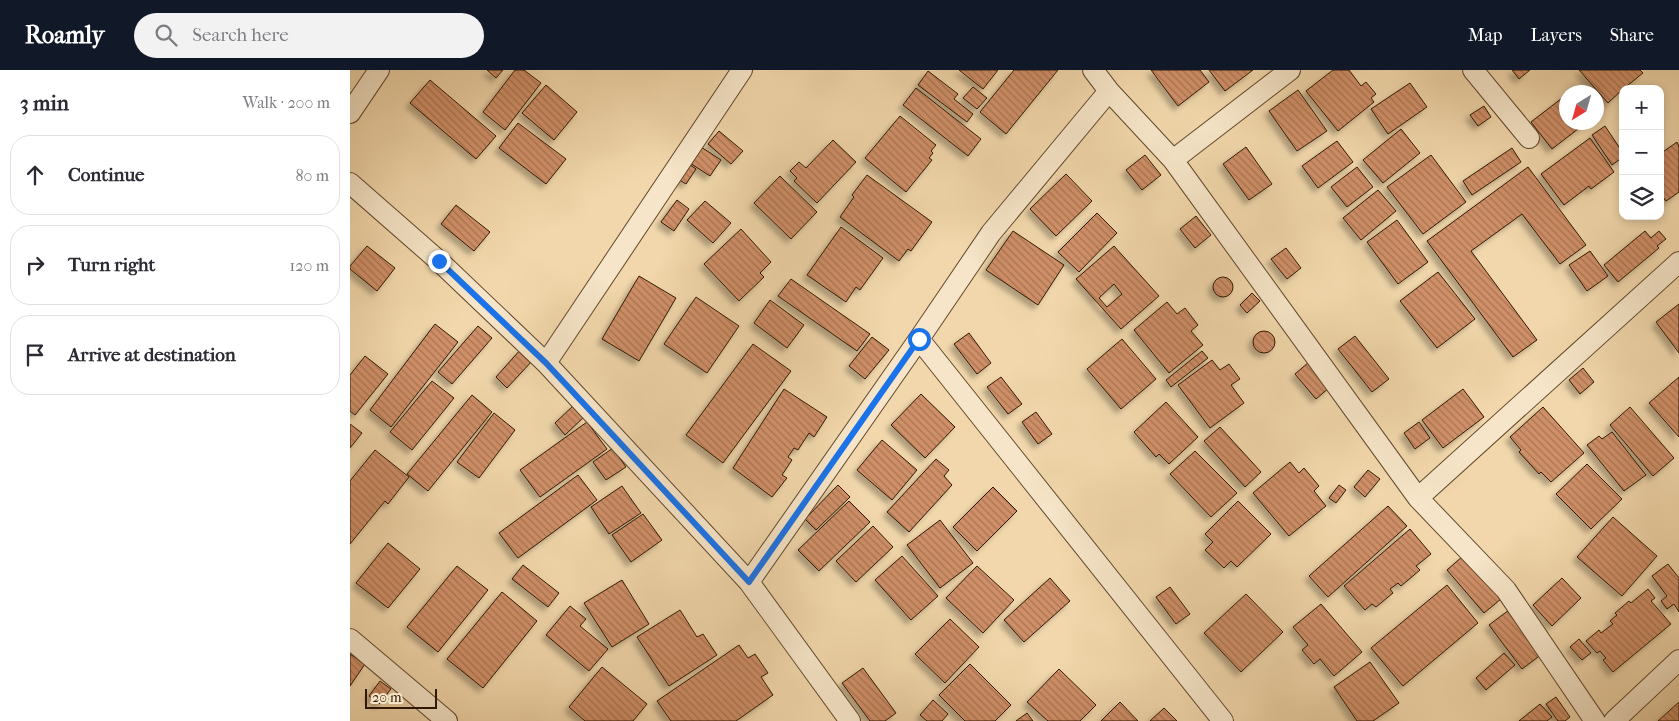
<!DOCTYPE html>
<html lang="en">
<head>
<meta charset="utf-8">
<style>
  body { margin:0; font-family:"IM FELL French Canon",serif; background:#f2f2f3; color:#2b2b33 }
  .controls { position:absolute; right:15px; top:15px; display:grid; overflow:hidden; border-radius:10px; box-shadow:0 2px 8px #0003 }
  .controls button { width:45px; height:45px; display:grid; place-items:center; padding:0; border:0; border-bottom:1px solid #e1e1e2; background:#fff; color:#2b2b33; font:25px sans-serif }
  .compass { position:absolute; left:1209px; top:15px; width:45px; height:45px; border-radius:50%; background:#fff; box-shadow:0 2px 8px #0003; rotate:217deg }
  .scale { position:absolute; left:15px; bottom:12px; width:72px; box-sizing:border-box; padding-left:5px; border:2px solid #321902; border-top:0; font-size:14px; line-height:18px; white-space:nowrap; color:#321902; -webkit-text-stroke:4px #f6e5c8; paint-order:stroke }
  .stop { position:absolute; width:15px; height:15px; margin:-11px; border:4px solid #1a73e8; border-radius:50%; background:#fff }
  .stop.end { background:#1a73e8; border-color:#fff; box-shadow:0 1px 5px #0008 }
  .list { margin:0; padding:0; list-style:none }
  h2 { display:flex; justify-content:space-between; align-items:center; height:65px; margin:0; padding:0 20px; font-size:21px }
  h2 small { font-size:16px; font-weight:400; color:#7c7c81 }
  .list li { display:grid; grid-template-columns:32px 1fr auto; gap:15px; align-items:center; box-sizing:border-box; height:80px; margin:0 10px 10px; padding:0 10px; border:1px solid #e1e1e2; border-radius:20px }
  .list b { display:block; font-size:19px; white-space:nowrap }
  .list em { font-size:16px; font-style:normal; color:#7c7c81 }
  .icon { flex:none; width:28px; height:28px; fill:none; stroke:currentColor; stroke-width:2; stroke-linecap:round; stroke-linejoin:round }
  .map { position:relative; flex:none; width:1329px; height:651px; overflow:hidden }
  header { display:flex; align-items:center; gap:30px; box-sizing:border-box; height:70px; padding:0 25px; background:#111827; color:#fff }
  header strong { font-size:24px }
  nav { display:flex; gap:28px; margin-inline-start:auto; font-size:18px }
  .search { width:350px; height:45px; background:#f2f2f3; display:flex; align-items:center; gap:12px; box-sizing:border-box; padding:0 18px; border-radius:28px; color:#7c7c81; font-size:19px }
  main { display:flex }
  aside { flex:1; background:#fff }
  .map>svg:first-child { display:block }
  .building { fill:url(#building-back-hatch); stroke:#321902; fill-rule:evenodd; filter:url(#shadow) }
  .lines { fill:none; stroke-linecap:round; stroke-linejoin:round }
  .minor-casing { stroke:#62482c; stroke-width:22 }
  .minor { stroke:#f6e5c8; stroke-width:20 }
  .route { stroke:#1a73e8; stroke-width:6 }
</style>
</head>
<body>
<header>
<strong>Roamly</strong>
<div class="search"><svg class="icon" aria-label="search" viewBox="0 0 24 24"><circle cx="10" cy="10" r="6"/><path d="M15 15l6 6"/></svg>Search here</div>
<nav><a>Map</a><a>Layers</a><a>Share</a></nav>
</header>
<main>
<aside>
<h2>3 min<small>Walk · 200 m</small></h2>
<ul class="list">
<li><svg class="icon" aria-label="ahead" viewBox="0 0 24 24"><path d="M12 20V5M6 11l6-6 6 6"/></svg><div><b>Continue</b></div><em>80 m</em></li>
<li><svg class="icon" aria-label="right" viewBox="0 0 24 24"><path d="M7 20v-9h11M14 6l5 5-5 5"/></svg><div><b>Turn right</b></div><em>120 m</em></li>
<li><svg class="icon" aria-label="arrive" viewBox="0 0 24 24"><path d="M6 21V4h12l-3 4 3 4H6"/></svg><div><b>Arrive at destination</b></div></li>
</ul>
</aside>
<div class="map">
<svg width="1329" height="651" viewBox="0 0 1329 651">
  <defs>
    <pattern id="building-back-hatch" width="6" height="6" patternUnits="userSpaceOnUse" patternTransform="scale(1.25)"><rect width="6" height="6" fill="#cf8f67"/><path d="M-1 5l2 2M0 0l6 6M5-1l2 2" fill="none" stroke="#a97453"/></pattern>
    <filter id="shadow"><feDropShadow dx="-4.5" dy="4.5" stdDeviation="2.5" flood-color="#0004"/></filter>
  </defs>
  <rect width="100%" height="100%" fill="#f1d7ab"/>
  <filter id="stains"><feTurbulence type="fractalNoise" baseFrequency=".004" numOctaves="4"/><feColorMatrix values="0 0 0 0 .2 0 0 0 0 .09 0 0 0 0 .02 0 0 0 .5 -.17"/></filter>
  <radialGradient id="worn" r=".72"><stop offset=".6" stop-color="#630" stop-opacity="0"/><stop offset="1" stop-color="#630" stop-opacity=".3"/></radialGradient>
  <!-- building -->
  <path class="building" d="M 137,0 L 153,0 L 146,8 Z
    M 165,0 L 174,0 L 191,13 L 155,60 L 133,42 Z
    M 609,0 L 648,0 L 633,19 Z
    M 664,0 L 708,0 L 656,64 L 630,42 Z
    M 801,0 L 850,0 L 859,12 L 828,36 Z
    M 859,0 L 903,0 L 875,21 Z
    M 983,0 L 999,0 L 1011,16 L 1016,12 L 1026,24 L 1021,28 L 1024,32 L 988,61 L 956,21 Z
    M 1162,0 L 1180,0 L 1169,9 Z
    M 1229,0 L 1290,0 L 1293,3 L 1273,19 L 1258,33 Z
    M 578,1 L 608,24 L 604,29 L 623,44 L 617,52 L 568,15 Z
    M 80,10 L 146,66 L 126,89 L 60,33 Z
    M 1060,13 L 1077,37 L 1038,64 L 1021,39 Z
    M 196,15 L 227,42 L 204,70 L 172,43 Z
    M 623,17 L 637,28 L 627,39 L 613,28 Z
    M 566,18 L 631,69 L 618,86 L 553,35 Z
    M 948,20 L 977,61 L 947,81 L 919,41 Z
    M 1216,25 L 1216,52 L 1237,52 L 1202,79 L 1181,52 Z
    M 1134,36 L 1141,47 L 1128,56 L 1120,45 Z
    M 550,46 L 586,75 L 581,81 L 583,83 L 579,88 L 582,90 L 556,122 L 515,88 Z
    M 168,53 L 216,89 L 196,114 L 149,78 Z
    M 1255,56 L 1273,83 L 1273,87 L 1262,95 L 1242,65 Z
    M 1051,59 L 1070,83 L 1033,113 L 1013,90 Z
    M 369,61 L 393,81 L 381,94 L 358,74 Z
    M 1240,68 L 1264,102 L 1241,119 L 1239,116 L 1214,135 L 1191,104 Z
    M 483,70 L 506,92 L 467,133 L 444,111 L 447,108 L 440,101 L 449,92 L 456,98 Z
    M 987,71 L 1003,92 L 968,118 L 952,96 Z
    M 1327,72 L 1329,76 L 1329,122 L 1316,131 L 1310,123 L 1310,84 Z
    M 351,77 L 371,90 L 360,106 L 340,93 Z
    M 896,77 L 922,114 L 899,130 L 873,94 Z
    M 1162,78 L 1171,92 L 1122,125 L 1113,111 Z
    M 795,85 L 811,105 L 792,120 L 776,100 Z
    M 1081,85 L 1116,132 L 1073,164 L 1037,117 Z
    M 336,92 L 346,99 L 336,114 L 325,107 Z
    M 1007,97 L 1023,117 L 997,137 L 981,117 Z
    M 1178,97 L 1236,175 L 1210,194 L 1172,144 L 1121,181 L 1187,270 L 1163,287 L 1077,171 Z
    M 716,104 L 742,131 L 706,166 L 680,139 Z
    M 517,105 L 582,152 L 561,181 L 558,179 L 549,191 L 490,147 L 504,127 L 502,125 Z
    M 430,106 L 467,142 L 441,169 L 404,133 Z
    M 1028,120 L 1046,141 L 1011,170 L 993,148 Z
    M 327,130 L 339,139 L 324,161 L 311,152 Z
    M 355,131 L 381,153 L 363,173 L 337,150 Z
    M 106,135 L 140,162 L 124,181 L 91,154 Z
    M 747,143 L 767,163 L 729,202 L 708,182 Z
    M 846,146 L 861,165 L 845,178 L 830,159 Z
    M 1047,150 L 1078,192 L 1048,214 L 1017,172 Z
    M 491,157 L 533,188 L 510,220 L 506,217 L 496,232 L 457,205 Z
    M 391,159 L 421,192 L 410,203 L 414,207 L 389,231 L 354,194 Z
    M 663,161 L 714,195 L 688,235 L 636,200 Z
    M 1295,161 L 1301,168 L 1309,161 L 1316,169 L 1307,176 L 1309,178 L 1268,212 L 1254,195 Z
    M 17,176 L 45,198 L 27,221 L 0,199 L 0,196 Z
    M 764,176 L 809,226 L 771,259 L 726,209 ZM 764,214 L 772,224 L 757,237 L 749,228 Z
    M 936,178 L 951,198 L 937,209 L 921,189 Z
    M 1240,181 L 1258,206 L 1237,221 L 1219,195 Z
    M 1088,202 L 1125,249 L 1087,278 L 1050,231 Z
    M 289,206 L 326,228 L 289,291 L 252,269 Z
    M863 217a10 10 0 1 1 20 0a10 10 0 1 1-20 0Z
    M 441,209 L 520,264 L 507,281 L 428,226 Z
    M 902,223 L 910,231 L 897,243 L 890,235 Z
    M 346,227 L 389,256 L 357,303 L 314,274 Z
    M 420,230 L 454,255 L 437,278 L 404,253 Z
    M 817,232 L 827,244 L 835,238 L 848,255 L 841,261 L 853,275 L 819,303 L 784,260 Z
    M 1329,234 L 1329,283 L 1306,252 Z
    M 85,254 L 108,272 L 41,357 L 20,340 Z
    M 128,256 L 142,268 L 102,314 L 88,302 Z
    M903 272a11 11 0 1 1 22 0a11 11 0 1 1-22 0Z
    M 619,263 L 641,293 L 627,304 L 604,274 Z
    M 1005,266 L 1039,309 L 1022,322 L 988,279 Z
    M 522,267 L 539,280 L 515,309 L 499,296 Z
    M 772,269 L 806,309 L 771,339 L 737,299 Z
    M 403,274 L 441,301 L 373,393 L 336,365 Z
    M 171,279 L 183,290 L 157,318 L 146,307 Z
    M 852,281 L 858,288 L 821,317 L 816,310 Z
    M 15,286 L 38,304 L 5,345 L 0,341 L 0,305 Z
    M 862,290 L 870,300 L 879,294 L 890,309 L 881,315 L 894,333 L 860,358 L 828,315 Z
    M 959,292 L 980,317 L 966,329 L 945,304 Z
    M 1233,298 L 1244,312 L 1230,324 L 1219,310 Z
    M 651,307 L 672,334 L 658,344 L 637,317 Z
    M 1329,307 L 1329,367 L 1299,333 Z
    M 82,311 L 104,328 L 62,380 L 40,362 Z
    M 434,319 L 477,347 L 464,367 L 459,363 L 448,380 L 444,378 L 438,387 L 442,390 L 432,405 L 437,408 L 422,427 L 383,398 Z
    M 1113,319 L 1134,347 L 1093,378 L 1072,350 Z
    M 571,324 L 605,357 L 575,388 L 541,355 Z
    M 122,325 L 142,342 L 78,421 L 57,404 Z
    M 816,332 L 848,367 L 819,394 L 809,384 L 806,387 L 784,362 Z
    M 225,334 L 235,346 L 215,365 L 205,353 Z
    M 1193,337 L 1234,383 L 1201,412 L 1191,402 L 1189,404 L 1169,382 L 1171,380 L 1160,367 Z
    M 1280,337 L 1324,388 L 1303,406 L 1260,355 Z
    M 686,342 L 702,364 L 688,374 L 672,352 Z
    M 144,343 L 165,360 L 129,408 L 107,392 Z
    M 237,352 L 257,379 L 190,427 L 170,400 Z
    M 1069,352 L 1080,368 L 1065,379 L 1054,363 Z
    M 0,354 L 12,363 L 0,378 Z
    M 870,357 L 911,402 L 895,417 L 854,371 Z
    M 1262,362 L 1296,405 L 1274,421 L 1237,375 L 1249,366 L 1252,369 Z
    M 532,370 L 567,400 L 542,430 L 507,400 Z
    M 263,378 L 276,397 L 256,410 L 243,392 Z
    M 25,380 L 59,407 L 38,434 L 35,431 L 0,474 L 0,411 Z
    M 845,381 L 887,423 L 861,447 L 820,404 Z
    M 586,389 L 599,400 L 594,406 L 602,415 L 559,462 L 537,442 Z
    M 940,392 L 949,403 L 954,398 L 969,416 L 964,421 L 976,436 L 939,466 L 903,423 Z
    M 1237,394 L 1272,429 L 1241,459 L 1206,424 Z
    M 1018,400 L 1030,409 L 1015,427 L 1004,417 Z
    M 228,405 L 247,430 L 168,488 L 149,463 Z
    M 488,415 L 500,427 L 466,460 L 455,449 Z
    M 989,415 L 996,420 L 986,433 L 979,428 Z
    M 272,416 L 291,443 L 259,464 L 241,437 Z
    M 643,417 L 667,441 L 627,481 L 603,457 Z
    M 499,431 L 520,452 L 469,501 L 448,480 Z
    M 888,431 L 921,464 L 887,497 L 881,491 L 874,498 L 855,480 L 863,472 L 855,464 Z
    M 1038,436 L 1057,456 L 978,527 L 959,506 Z
    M 293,444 L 312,470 L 281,492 L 262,465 Z
    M 1263,447 L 1307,486 L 1272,526 L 1227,487 Z
    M 590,450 L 623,493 L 590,518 L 557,475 Z
    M 523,456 L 543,477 L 506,512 L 486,491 Z
    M 1060,459 L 1081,484 L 1066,496 L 1070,500 L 1051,516 L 1048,513 L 1040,519 L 1043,523 L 1026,537 L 1022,534 L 1015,540 L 994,516 Z
    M 38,473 L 70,499 L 38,538 L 6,513 Z
    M 552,486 L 588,526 L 561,550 L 525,510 Z
    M 1113,486 L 1151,529 L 1134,543 L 1097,500 Z
    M 1318,494 L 1329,508 L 1329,542 L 1324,534 L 1317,539 L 1311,531 L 1317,526 L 1302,506 Z
    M 173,495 L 209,523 L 198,537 L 162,509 Z
    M 107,496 L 138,520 L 88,582 L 57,557 Z
    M 627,496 L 664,530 L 633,563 L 596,528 Z
    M 700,508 L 720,531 L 674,572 L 654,550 Z
    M 1212,508 L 1231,528 L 1202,556 L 1183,535 Z
    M 272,510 L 299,554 L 262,577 L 234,533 Z
    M 1097,515 L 1128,553 L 1053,616 L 1021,578 Z
    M 820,517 L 840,544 L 826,554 L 806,527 Z
    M 1298,519 L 1305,528 L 1301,531 L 1321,554 L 1263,602 L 1253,590 L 1256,588 L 1250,581 L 1247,583 L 1236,571 L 1249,560 L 1251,563 L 1263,554 L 1260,551 L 1267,545 L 1265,543 L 1279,531 L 1281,533 Z
    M 152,522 L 187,551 L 133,618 L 97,589 Z
    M 896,524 L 933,562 L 891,602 L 854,563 Z
    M 971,534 L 1012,582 L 984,606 L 970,589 L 964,594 L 952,580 L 958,575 L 943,557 Z
    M 220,536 L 236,549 L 230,556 L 258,579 L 239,601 L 196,565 Z
    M 330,540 L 347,567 L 353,564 L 367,585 L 319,616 L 287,567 Z
    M 1159,540 L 1192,584 L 1172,599 L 1139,555 Z
    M 600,549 L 629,577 L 595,613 L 565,584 Z
    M 1229,569 L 1241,583 L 1232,590 L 1220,577 Z
    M 389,575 L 398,588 L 405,584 L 418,603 L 411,607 L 423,625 L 386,651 L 321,651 L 307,631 Z
    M 1154,583 L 1165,595 L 1136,620 L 1126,608 Z
    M 0,584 L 15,594 L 0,616 Z
    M 1020,592 L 1049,633 L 1023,651 L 1007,651 L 984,617 Z
    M 620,594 L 661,635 L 645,651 L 615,651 L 589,625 Z
    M 252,597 L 297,634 L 283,651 L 235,651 L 219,637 Z
    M 513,598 L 546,643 L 535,651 L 520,651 L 492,613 Z
    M 709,599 L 746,635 L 730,651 L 698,651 L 677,632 Z
    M 30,611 L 41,619 L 29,634 L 19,626 Z
    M 1206,627 L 1220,647 L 1215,651 L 1208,651 L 1196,634 Z
    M 583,630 L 598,644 L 592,651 L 577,651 L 570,645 Z
    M 770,632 L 788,651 L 751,651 Z
    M 1329,632 L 1329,651 L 1308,651 Z
    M 1190,634 L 1202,647 L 1197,651 L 1169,651 Z
    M 814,638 L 827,651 L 800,651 Z
    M 677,643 L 683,651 L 666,651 Z"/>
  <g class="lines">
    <!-- minor casing -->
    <g class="minor-casing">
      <path id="minor" d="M 743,0 L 759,21 L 823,90 L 1068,428 L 1156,520 L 1245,651
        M 1123,0 L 1179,68
        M 0,43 L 29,0
        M 823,90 L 940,0
        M 0,113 L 89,191 L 196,293 L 399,512 L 500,651
        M 569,269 L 873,651
        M 196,293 L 392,0
        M 1068,428 L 1329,192
        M 399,512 L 569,269 L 641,163 L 759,21
        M 0,569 L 97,651
        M 1264,651 L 1329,590"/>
    </g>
    <!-- minor -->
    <use href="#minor" class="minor"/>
  </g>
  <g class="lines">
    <!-- route -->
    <path class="route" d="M 89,191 L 196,293 L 399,512 L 569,269"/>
  </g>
  <rect width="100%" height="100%" filter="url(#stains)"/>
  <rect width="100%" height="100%" fill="url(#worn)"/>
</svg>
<div class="controls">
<button>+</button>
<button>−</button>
<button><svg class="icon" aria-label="layers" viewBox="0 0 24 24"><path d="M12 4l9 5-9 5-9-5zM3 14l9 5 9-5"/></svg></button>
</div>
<svg class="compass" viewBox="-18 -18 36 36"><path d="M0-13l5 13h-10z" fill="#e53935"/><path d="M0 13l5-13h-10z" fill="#7c7c81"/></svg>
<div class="scale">20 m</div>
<div class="stop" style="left:569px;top:269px"></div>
<div class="stop end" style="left:89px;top:191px"></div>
</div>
</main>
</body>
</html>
